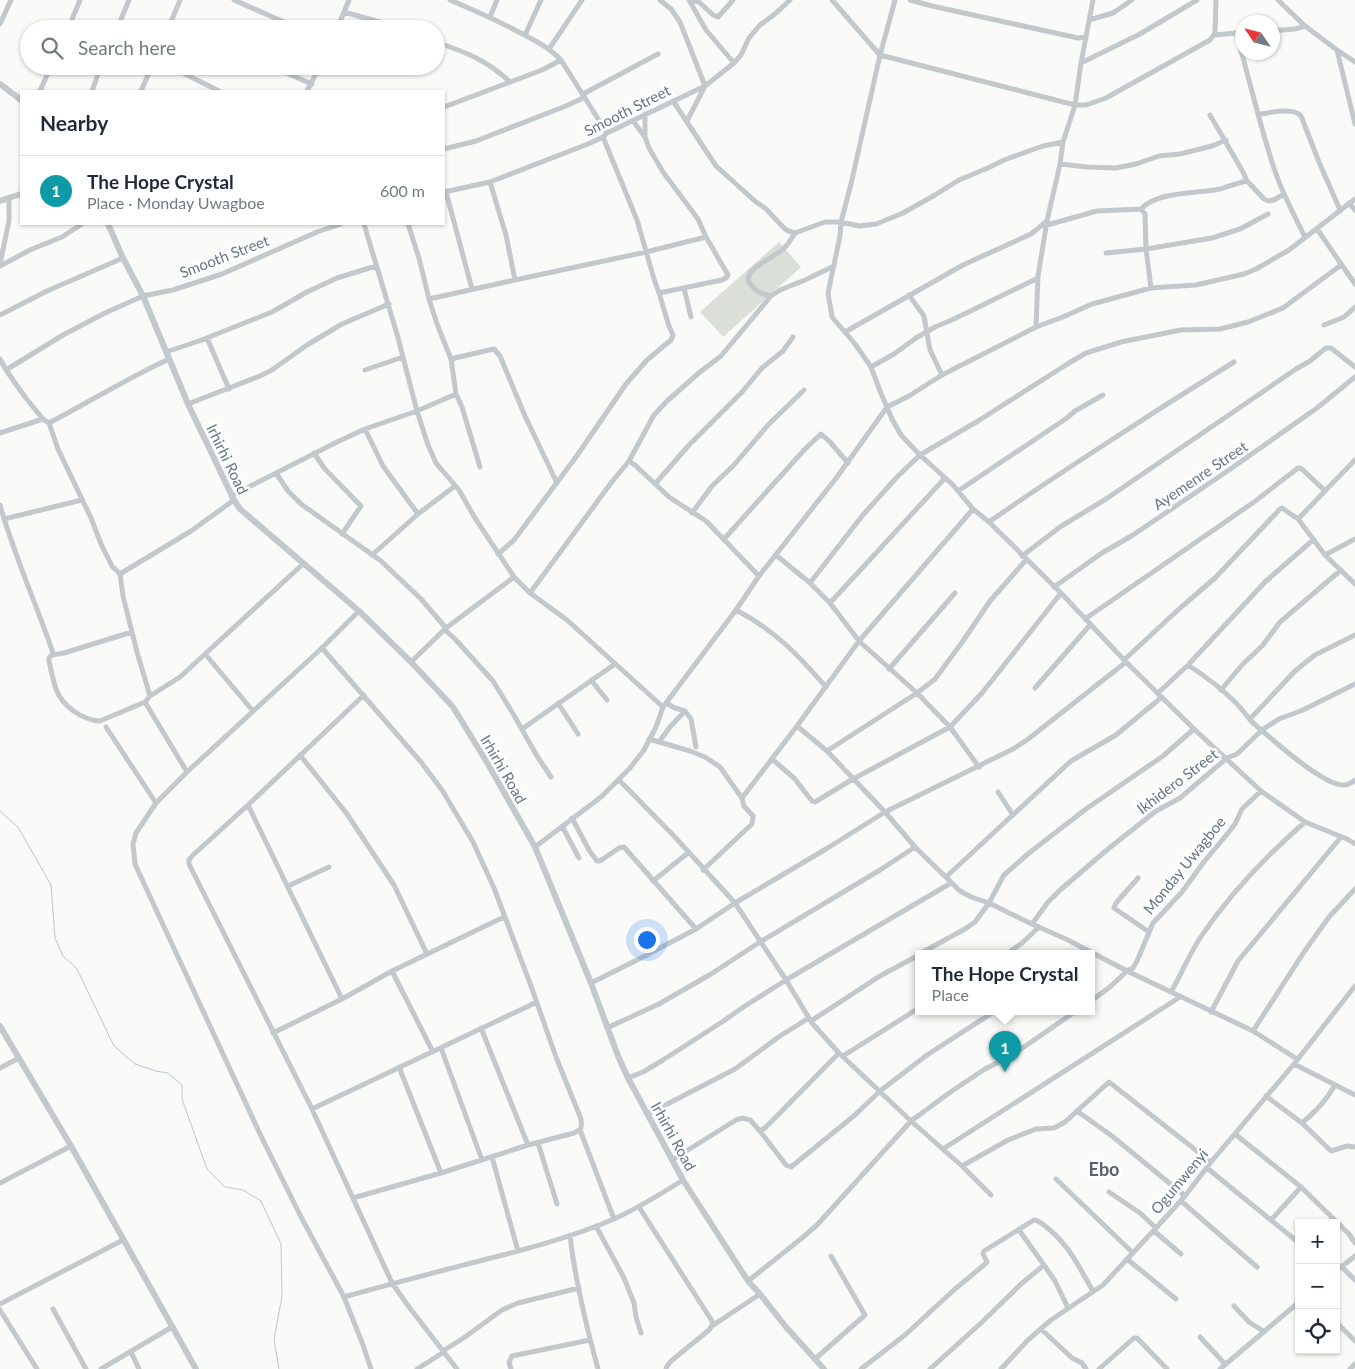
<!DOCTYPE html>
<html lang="en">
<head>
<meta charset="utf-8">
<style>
  body { margin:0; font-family:Lato,sans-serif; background:#f6f6f7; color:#1f2937 }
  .controls { position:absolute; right:15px; bottom:15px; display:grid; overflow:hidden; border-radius:0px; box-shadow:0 1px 4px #0004 }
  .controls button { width:45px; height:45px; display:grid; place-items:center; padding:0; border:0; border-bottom:1px solid #e0e1e3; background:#fff; color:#1f2937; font:25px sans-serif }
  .compass { position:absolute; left:1235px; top:15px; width:45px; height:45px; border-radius:50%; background:#fff; box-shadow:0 1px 4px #0004; rotate:305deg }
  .you { position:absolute; left:646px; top:939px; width:18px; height:18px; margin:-12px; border:4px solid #fff; border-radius:50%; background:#1a73e8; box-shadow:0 0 0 8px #1a73e833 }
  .badge { display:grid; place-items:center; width:32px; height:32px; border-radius:50%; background:#0b8043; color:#fff; font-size:16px; font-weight:700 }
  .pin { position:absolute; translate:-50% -41px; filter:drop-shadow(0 1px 2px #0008) }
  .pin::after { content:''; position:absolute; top:26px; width:18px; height:15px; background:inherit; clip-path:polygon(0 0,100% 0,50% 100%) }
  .popup { position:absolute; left:915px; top:950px; width:180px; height:65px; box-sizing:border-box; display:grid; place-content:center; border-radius:0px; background:#fff; filter:drop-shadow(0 1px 4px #0005); font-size:16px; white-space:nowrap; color:#747a83 }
  .popup b { font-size:19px; color:#1f2937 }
  .popup::after { content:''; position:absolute; left:50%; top:100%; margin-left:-10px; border:10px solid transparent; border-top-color:#fff }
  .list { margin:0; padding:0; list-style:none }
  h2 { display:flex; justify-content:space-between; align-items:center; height:65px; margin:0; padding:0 20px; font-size:21px }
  h2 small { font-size:16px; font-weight:400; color:#747a83 }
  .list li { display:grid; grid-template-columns:32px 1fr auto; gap:15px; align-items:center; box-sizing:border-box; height:70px; padding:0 20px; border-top:1px solid #e0e1e3 }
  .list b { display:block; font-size:19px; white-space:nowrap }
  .list p { margin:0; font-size:16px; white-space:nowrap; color:#747a83 }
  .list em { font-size:16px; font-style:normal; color:#747a83 }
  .icon { flex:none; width:28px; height:28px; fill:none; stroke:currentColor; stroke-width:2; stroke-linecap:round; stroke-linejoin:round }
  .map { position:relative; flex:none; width:1355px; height:1369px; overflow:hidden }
  .search { position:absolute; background:#fff; box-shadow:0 1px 4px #0004; left:20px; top:20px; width:425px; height:55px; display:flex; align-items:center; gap:12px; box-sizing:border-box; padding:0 18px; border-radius:28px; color:#747a83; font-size:19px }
  .panel { position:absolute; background:#fff; box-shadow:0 1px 4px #0004; left:20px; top:90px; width:425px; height:135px; border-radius:0px }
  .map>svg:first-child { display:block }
  .green { fill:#dadfd7 }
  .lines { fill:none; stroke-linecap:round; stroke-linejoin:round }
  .stream { stroke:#bbc7cb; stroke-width:1 }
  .minor { stroke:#c3c8cc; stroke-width:5 }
  .tertiary { stroke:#c3c8cc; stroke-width:6 }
  .labels { text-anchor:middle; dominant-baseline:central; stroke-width:5; stroke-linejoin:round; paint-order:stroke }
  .street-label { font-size:15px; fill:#657683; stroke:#fff }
  .quarter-label { font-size:18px; font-weight:bold; fill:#57646e; stroke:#fff }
</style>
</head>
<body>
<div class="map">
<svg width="1355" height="1369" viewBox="0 0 1355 1369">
  <rect width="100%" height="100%" fill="#fafaf8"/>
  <!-- green -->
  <path class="green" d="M 779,242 L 801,267 L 723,337 L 700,312 Z"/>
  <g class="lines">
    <!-- stream -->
    <path class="stream" d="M 0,811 L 18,827 L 51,885 L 55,938 L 63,956 L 77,969 L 114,1046 L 135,1064 L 156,1071 L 168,1073 L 182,1085 L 182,1099 L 207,1169 L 225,1187 L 243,1190 L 261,1201 L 281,1244 L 282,1296 L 274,1339 L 279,1369"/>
    <!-- minor -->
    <path class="minor" d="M 234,0 L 300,29
      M 450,0 C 471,9 492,18 513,29 C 530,38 548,46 561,60 L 607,133
      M 660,0 L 671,9 L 680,22 L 705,86 L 687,121
      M 689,0 L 706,30 L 734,63
      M 689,0 L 699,2 L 713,15 L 718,17 L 733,0
      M 832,0 L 880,55 L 1075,105 L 1086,105 L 1106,98 L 1210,40 L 1215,33 L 1216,0
      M 895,0 L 880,55 L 851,184 L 841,222 L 840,236 L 828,293 L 832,317 L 855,344 L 871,367 L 880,391 L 892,419 L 901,435 L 920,455 L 953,485 L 973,509 L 989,522 L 1061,593 L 1126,662 L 1194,729 L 1261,791 L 1305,822 L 1347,839 L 1355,844
      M 910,0 L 932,6 L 1078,38 L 1086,37
      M 1278,0 L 1305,26 L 1337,50 L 1355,124
      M 344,12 L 380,22 L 400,29
      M 490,17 L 497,0
      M 1089,20 L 1113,13 L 1132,0
      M 171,21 L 188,29
      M 0,24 L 11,0
      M 68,29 L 80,0
      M 117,29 L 129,0
      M 168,29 L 180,0
      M 337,29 L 349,0
      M 1272,31 L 1295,29 L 1305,26
      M 1236,33 C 1250,80 1260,128 1276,174 C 1284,196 1295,217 1305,237
      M 525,35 L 541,0
      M 1214,35 L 1236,33 L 1242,33
      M 436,42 C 465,52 487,60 510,82
      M 549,49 L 582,0
      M 1337,50 L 1355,62
      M 1081,63 L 1140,34 L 1197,0
      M 169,66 L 219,91
      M 270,66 L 312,84
      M 40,91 L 51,66
      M 92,91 L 101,66
      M 141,91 L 152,66
      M 307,91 L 320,66
      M 583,94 L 658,54
      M 673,101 L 716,166 L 756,202 L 765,208 L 784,228 L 788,231 L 795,233 L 825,222 L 841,222 L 859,226 L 876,224 L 903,213 L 935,195 L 959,180 L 988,168 L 1004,160 L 1043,146 L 1063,142
      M 444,107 L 542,70 L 561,60
      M 645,114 L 645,137 L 649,148 L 663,172 L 698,219 L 706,237 L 728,275 L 727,277 L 722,280 L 659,293
      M 1259,114 C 1270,113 1293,107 1301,116 L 1319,162 L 1340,210
      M 1210,115 L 1243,172 L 1247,181 L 1264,199 L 1269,201 L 1274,200 L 1284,194
      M 633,121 L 645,137
      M 444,149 L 476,141 L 566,106 L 585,97
      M 1060,164 L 1087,167 L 1116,168 L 1136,164 L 1159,156 L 1180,154 L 1212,146 L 1226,140
      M 490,182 L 506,235 L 515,280 L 646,252 L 706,237
      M 444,192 L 490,182 L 588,144 L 603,137 L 607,133 L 705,86 L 734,63 L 741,55 L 749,38 L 760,25 L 775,14 L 790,0
      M 446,192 L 472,289
      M 1349,203 L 1355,210
      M 1141,209 C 1157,191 1198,194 1220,189 C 1229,186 1238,183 1247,181
      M 364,224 L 397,334 L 417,411 L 428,445 L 436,463 L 459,490 L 475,518 L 514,577 L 530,593 L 567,620 L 663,707
      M 408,224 L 419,258 L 429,299 L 437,324 L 451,359 L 456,394 L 462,407 L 480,467
      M 1047,225 L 1097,211 L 1141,209 L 1145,214 L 1146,249 L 1151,288
      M 1317,229 L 1355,284
      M 1106,253 L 1146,249 L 1212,238 L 1240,229 L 1268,214
      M 0,264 L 9,221 L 9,199
      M 0,266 L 30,250 L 62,237 L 82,224
      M 684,288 L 691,317
      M 909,295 L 924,316 L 930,350 L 942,375
      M 771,296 C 762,294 758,293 751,285 C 739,271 772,258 781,251 C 787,246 791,240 795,233
      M 429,299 L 515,280
      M 0,315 L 47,291 L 123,258
      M 1324,325 L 1344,317 L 1355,307
      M 1036,327 L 1038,276 L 1047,221 L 1060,164 L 1063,142 L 1075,105 L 1081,63 L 1093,0
      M 845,332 L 963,265 L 1031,234 L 1047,221
      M 207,338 L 229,389
      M 166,352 L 199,341 L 272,312 L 307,292 L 337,278 L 376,266
      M 0,359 L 6,370 L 25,397 L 43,419 L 49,423 L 58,449 L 91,518 L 101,544 L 112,566 L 120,574 L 123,596 L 137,652 L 150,696
      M 451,359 L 489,350 L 494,349 L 500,356 L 525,416 L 557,483
      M 871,367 L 894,354 L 916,338 L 935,327 L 954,319 L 1038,278 L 1038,276
      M 6,370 L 63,335 L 105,313 L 143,296 L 173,290 L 222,274 L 317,232 L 341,224
      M 365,370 L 403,357
      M 188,404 L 260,376 L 272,370 L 307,345 L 342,324 L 389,304
      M 49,423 C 89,402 128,378 169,359
      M 365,429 L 383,466 L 418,514
      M 0,433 L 43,419
      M 314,453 L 324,468 L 361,506 L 342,534
      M 1355,460 L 1298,519 L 1325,555 L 1355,584
      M 629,461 L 654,415 L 667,401 L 700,372 L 721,356 L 771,296 L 780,290 L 805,280 L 834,266
      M 276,473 L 288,491 L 301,504 L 381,561 L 421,599 L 446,628
      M 655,484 L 689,445 L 742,392 L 762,368 L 783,351 L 793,337
      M 958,491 L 1067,418 L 1075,411 L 1103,395
      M 231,496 L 337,442 L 365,429 L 417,411 L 456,394
      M 0,505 C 14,555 36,603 53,653 L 49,658 L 49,661 C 51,670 53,680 56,689 C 62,706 82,720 100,721 L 145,702 L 150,696 L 180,677 L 303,564
      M 692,513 L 712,486 L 734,465 L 769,424 L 804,390
      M 4,519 L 82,500
      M 989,522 C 1023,498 1058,475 1093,452 C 1140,421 1187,391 1234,362
      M 724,539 L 805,449 L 821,434 L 830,442 L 848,463
      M 498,554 L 514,540 L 576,457 L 626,384 L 647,360 L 671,340 L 673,335 L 669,326 L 659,293 L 654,279 L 637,220 L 603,137
      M 372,555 L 418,514 L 455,486
      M 776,555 L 810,583 L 830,603 L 859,641 L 917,693 L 950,727 L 979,767
      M 1325,555 L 1355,539
      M 1022,556 L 1060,527 L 1106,499 L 1296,369 L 1310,361 L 1326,348 L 1331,348 L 1355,367
      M 120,574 L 191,531 L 234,500
      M 810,583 L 862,516 L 897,477 L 920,455 L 978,421 L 1069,363 L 1086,353 L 1121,342 L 1181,330 L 1220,329 L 1248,322 L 1283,308 L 1341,265
      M 1054,587 L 1102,553 L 1133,535 L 1229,470 L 1317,408 L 1355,377
      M 530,593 L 611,483 L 629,461 L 636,466 L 669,497 L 706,521 L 759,576
      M 830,603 L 945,478
      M 736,610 C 776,631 797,654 826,687
      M 359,611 L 322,648 L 187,772 L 156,803 L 136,833 L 133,844 L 135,864 L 146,888 L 261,1136 L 300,1215 L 344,1297 L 363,1345 L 371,1369
      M 1085,619 L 1254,502 L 1298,468 L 1302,469 L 1325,491
      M 445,630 L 455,639 L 493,681 L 515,717 L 537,756 L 551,777
      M 322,648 L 421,762 L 442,790 L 473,842 L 494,888 L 531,986 L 556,1057 L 581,1119 C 582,1127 582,1129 574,1133 L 528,1145 L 441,1173 L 353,1198
      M 52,655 L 64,653 L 132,632
      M 206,655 L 253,711
      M 1124,660 L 1179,609 L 1215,578 L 1280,509 L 1282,508 L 1298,519
      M 411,662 L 446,628 L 514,577
      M 1188,665 C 1205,676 1222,689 1236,703 C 1242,709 1246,715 1251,721 C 1267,735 1325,788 1345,785 C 1349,785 1352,782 1355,780
      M 889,669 L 955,593
      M 591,680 L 607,700
      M 1035,688 L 1090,625
      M 1221,690 L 1242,665 L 1263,645 L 1280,622 L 1341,570
      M 1158,693 L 1188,665 L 1265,582 L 1313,540
      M 364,695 L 248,805 L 192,856 L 189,860 L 189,864 L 312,1109 L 392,1283 L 409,1307 L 457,1369
      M 145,702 L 187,772
      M 558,703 L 578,734
      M 666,703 L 675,708 L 685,711 L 691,719 L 696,747
      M 1250,719 L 1295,671 L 1315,655 L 1355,635
      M 797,726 L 827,751 L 885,812 L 915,847 L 960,891 L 971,897 L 989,903 L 1032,924 L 1068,940 L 1127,971 L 1253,1031 L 1297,1059
      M 106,727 L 156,803
      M 522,729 L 615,664
      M 649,739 L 690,751 L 705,757 L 720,767 L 742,798 L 744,806 L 753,816 L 752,824 L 703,870
      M 659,742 L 670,727 L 685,711
      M 827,751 L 917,693 L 935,679 L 963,641 L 990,601 L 1026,560
      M 300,755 L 347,814 L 394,885 L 427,954
      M 772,759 L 794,778 L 812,801 L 815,802 L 853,779 L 950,727 L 982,693 L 1061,593
      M 619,780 L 674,836 L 735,903 L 786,980 L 812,1023 L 839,1053 L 911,1121 L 962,1166 L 991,1195
      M 998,792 L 1013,815
      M 742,798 L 797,726 L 859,641 L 973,509
      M 248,805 L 342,999
      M 572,818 L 589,850 L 597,861 L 600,861 L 619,848 L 624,847 L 696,929
      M 562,826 L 579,858
      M 535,847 L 601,797 L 630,768 L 644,750 L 656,727 L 663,707 L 736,610 L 759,576 L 837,477 L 887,407 L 909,396 L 942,375 L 1036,327 L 1063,317 L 1092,304 L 1151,288 L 1196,285 L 1244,274 L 1256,269 L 1289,250 L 1355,199
      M 946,877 L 1071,761 L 1116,735 L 1162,697
      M 1138,878 L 1116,903 L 1114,908 L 1149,932
      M 653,881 L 688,853
      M 288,886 L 329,867
      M 1032,924 L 1048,902 L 1059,891 L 1108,849 L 1156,811 L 1180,798 L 1227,758 L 1237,754 L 1262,730 L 1279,719 L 1303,710 L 1355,684
      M 921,953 L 965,929 L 975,922 L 989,903 L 1004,875 L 1029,853 L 1086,809 L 1163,756 L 1194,729
      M 1008,953 L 1022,943 L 1039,927
      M 591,983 L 643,957 L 696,929 L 735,903 L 826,849 L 885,812 L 1013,749 L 1027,740 L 1126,662
      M 1171,992 C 1181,975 1189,955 1200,938 C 1229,895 1266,856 1305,822
      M 1091,1001 L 1110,987 L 1127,971 L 1133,968 L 1137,961 L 1153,923 L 1182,892 L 1203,863 L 1228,833 L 1235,824 L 1242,809 L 1261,791
      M 1211,1012 L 1238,961 L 1341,837
      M 811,1021 L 880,976 L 919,955
      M 481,1028 L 528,1145
      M 607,1028 L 659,1004 L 711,974 L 760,942 L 880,870 L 915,847
      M 1253,1031 L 1304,952 L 1329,917 L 1355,889
      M 273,1033 L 342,999 L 392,971
      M 441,1048 L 482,1160
      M 433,1052 L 392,971 L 504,917
      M 843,1056 L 919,1008
      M 1294,1064 L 1355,1095
      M 399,1067 L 441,1173
      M 0,1068 L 19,1058
      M 628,1078 L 643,1072 L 663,1060 L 722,1022 L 745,1006 L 786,980 L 951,883
      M 1266,1096 L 1302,1123 L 1331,1151 L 1347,1146 L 1355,1147
      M 312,1109 L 537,1002
      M 1077,1111 L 1112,1136 L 1185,1196
      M 648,1114 L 735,1069 L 780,1036 L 809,1018
      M 1302,1123 C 1316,1111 1326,1101 1335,1085
      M 580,1130 L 614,1219
      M 760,1131 L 786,1165 L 791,1167 L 855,1115 L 880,1091 L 927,1055 L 995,1011
      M 1235,1134 L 1301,1187 L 1349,1234 L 1355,1243
      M 538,1143 L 557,1204
      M 943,1149 L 1180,997
      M 492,1157 L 518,1251
      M 672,1160 L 736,1120 L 743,1118 L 750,1120 L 760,1131 L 765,1128 L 839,1053
      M 962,1166 L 1008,1140 L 1036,1129 L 1054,1128 L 1065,1122 L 1109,1082 L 1211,1162
      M 1207,1168 L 1299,1243
      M 1056,1179 L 1133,1253
      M 0,1183 L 71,1146
      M 1109,1192 L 1140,1213 L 1156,1228
      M 1181,1201 L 1257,1267
      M 639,1207 L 712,1321 L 713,1324 L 709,1330 L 671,1361 L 667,1366 L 666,1369
      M 1271,1220 L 1301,1187
      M 596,1226 L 624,1278 L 634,1303 L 636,1317 L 641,1333
      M 1019,1230 L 1044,1265
      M 1154,1231 L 1181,1254
      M 570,1235 C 575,1281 586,1325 598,1369
      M 1127,1259 L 1176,1299
      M 1342,1267 L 1355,1280
      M 1336,1271 L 1355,1256
      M 748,1281 L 802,1238 L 817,1225 L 911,1121 L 952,1091 L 985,1069 L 1011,1056 L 1076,1011
      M 344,1297 C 390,1284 437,1272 483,1260 C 527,1249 572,1237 614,1219 C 638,1208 661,1194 683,1180
      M 0,1304 L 123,1240
      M 1234,1306 L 1249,1322 L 1263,1331
      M 53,1309 L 86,1369
      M 0,1310 L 37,1369
      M 1336,1322 L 1355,1341
      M 712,1326 L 760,1294
      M 1041,1329 L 1072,1358 L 1082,1363 L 1086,1369
      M 1200,1337 L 1225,1364
      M 443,1351 L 465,1337 L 502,1310 L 518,1303 L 579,1288
      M 131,1352 L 139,1369
      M 815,1359 L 865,1315 L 831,1256
      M 101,1369 L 172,1327
      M 417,1369 L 444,1352
      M 511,1369 L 509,1362 L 512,1356 L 590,1340
      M 861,1369 L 905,1335 L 955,1289 L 984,1265 L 987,1262 L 983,1254 L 984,1251 L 1034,1220 C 1041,1221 1045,1226 1050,1230 C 1070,1247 1080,1269 1093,1291
      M 930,1369 L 980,1324 L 1021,1284 L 1044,1265 L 1055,1281 L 1068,1308
      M 1001,1369 L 1028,1340 L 1051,1320 L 1103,1285 L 1156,1228 L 1185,1196 L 1211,1162 L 1294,1064 L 1355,986
      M 1099,1369 L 1134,1338 L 1137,1338 L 1167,1369
      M 1220,1369 L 1299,1302
      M 1350,1369 L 1355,1364"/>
    <!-- tertiary -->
    <path class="tertiary" d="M 0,84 L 21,100
      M 0,201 L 21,194
      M 108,224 L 123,258 L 143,296 L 188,404 L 234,500 L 240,509 L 359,611 L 411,662 L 453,707 L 488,764 L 535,847 L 591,983 L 618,1056 L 628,1078 L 683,1180 L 748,1281 L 760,1294 L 786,1327 L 824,1369
      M 0,1026 L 71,1146 L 196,1369"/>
  </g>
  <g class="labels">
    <!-- street labels -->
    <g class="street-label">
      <text transform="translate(627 110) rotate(-27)">Smooth Street</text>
      <text transform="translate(224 256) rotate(-21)">Smooth Street</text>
      <text transform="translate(228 459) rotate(64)">Irhirhi Road</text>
      <text transform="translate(1200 475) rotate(-34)">Ayemenre Street</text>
      <text transform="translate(504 769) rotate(60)">Irhirhi Road</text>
      <text transform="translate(1177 781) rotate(-37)">Ikhidero Street</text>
      <text transform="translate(1184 865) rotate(-51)">Monday Uwagboe</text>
      <text transform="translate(674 1136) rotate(61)">Irhirhi Road</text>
      <text transform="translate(1179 1181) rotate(-50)">Ogumwenyi</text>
    </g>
    <!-- quarter labels -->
    <g class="quarter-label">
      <text x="1104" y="1169">Ebo</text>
    </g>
  </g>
</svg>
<div class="controls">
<button>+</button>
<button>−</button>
<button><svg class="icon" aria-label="locate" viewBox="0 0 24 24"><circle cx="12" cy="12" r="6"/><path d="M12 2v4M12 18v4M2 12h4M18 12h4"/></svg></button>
</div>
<svg class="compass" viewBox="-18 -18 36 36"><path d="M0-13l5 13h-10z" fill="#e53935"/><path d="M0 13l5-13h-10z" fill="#747a83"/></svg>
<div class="you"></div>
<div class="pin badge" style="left:1005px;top:1072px;background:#0f9aa8">1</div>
<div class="popup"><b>The Hope Crystal</b>Place</div>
<div class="search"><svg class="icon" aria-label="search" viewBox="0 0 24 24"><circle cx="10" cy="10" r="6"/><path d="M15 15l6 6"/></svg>Search here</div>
<section class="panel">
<h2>Nearby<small></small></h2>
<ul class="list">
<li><span class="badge" style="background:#0f9aa8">1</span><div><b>The Hope Crystal</b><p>Place · Monday Uwagboe</p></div><em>600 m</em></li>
</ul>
</section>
</div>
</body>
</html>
